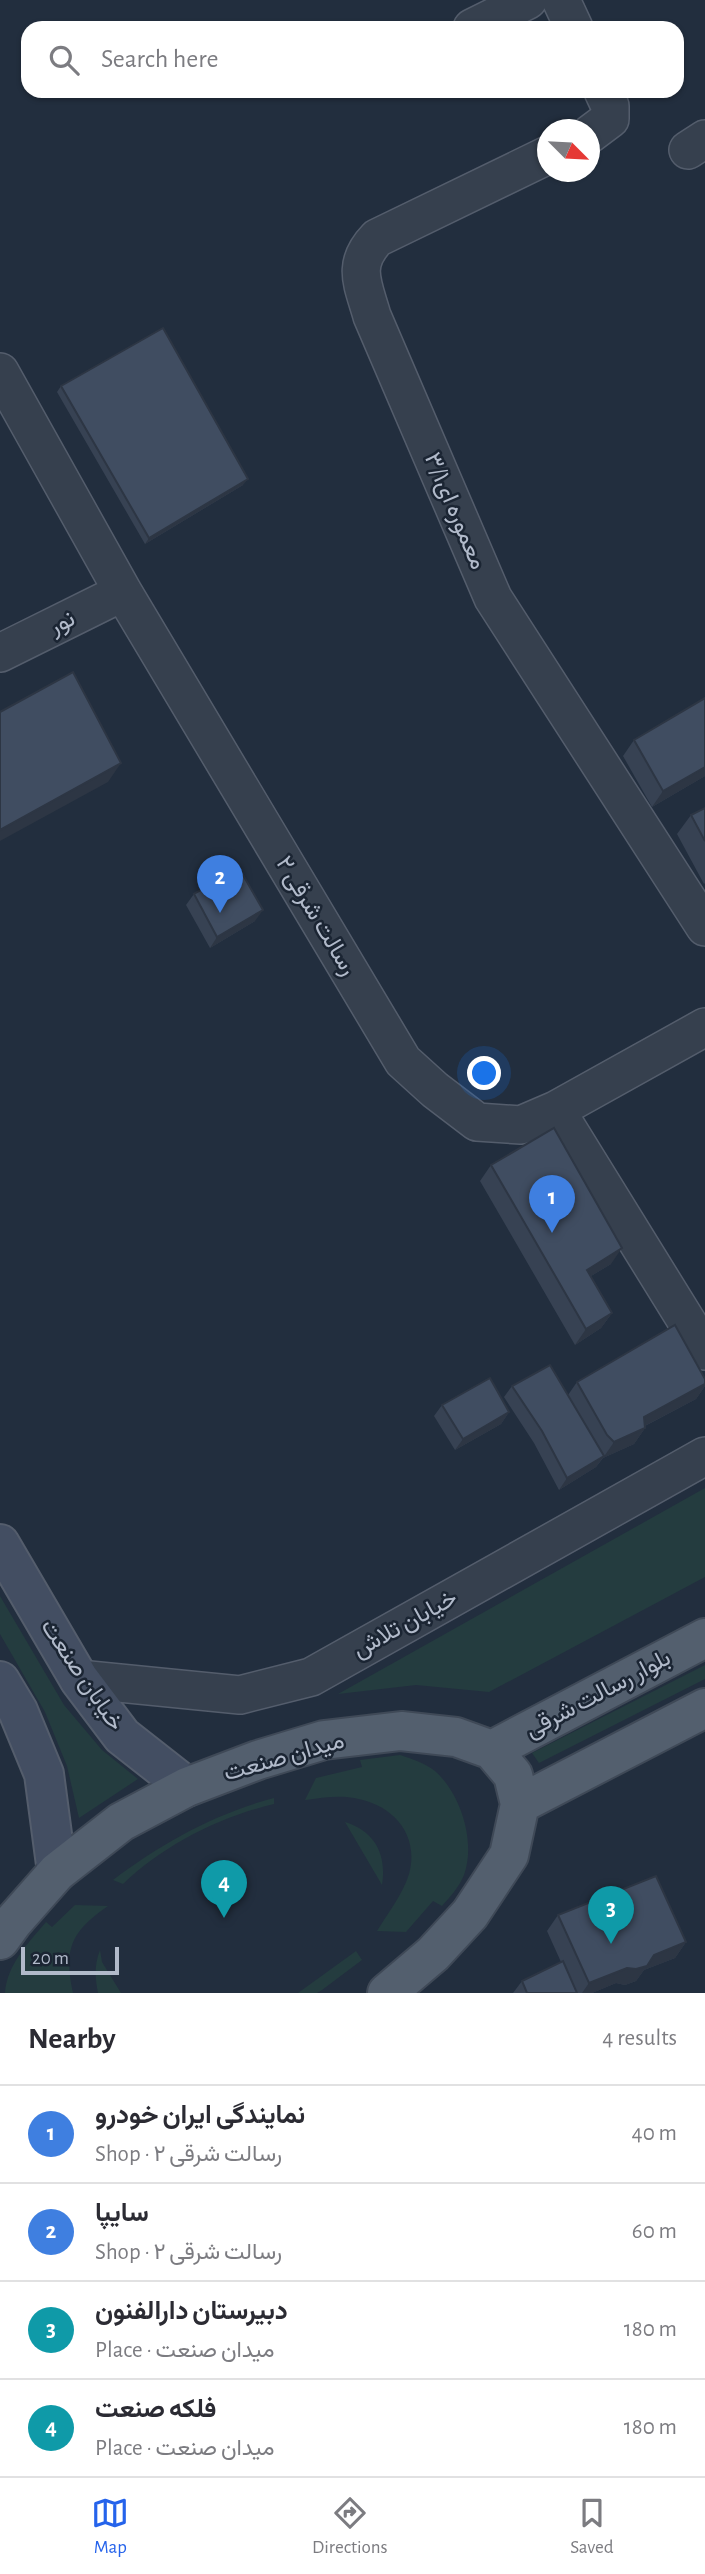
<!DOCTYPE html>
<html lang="en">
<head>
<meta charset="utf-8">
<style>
  body { margin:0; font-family:"Alegreya Sans",Vazirmatn,sans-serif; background:#f7f7f7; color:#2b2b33 }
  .compass { position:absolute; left:537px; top:119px; width:63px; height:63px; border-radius:50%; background:#fff; box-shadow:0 2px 5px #0004; rotate:114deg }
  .scale { position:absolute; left:21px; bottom:18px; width:98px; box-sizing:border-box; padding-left:7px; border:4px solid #b1baca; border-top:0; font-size:19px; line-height:24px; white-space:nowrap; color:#b1baca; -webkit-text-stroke:5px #1b2533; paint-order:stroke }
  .you { position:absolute; left:485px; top:1074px; width:24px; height:24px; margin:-18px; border:5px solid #fff; border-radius:50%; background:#1a73e8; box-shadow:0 0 0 10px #1a73e833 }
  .badge { display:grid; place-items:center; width:46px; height:46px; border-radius:50%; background:#2563eb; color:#fff; font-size:23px; font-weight:700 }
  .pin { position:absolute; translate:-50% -58px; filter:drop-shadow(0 2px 4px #0008) }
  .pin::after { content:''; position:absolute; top:37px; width:24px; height:21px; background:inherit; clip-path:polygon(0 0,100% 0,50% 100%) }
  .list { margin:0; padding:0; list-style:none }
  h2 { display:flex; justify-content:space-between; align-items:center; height:91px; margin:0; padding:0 28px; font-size:30px }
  h2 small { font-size:23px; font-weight:400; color:#7c7c81 }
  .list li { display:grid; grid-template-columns:46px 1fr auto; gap:21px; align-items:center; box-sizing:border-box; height:98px; padding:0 28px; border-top:2px solid #e1e1e2 }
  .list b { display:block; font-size:26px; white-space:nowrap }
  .list p { margin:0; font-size:23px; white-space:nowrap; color:#7c7c81 }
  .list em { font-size:23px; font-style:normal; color:#7c7c81 }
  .icon { flex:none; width:38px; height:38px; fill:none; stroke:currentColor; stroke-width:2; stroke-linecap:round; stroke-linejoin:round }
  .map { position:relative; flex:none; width:705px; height:1993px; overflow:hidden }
  .search { position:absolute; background:#fff; box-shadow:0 2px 5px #0004; left:21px; right:21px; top:21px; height:77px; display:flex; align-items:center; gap:18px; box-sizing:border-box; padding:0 24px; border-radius:21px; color:#7c7c81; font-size:26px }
  .sheet { height:483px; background:#fff }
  nav { display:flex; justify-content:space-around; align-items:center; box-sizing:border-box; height:98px; border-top:2px solid #e1e1e2; background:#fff; font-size:19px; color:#7c7c81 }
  nav a { display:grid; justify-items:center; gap:4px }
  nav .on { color:#2563eb }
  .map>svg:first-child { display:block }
  .green { fill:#243c3f }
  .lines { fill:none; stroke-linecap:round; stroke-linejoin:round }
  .street-casing { stroke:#545d6c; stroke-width:40 }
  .secondary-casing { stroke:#545d6c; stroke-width:42 }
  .primary-casing { stroke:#3f4957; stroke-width:42 }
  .street { stroke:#36404e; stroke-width:37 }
  .secondary { stroke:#434e62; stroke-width:38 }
  .primary { stroke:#535f6e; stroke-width:38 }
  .wall { fill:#374253 }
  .shaded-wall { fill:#2d3644 }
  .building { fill:#404d61; stroke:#2d3644; stroke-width:2 }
  .labels { text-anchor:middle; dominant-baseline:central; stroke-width:5; stroke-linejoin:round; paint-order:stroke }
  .street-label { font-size:24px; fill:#b1baca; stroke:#1b2533 }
</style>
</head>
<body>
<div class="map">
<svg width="705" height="1993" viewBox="0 0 705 1993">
  <rect width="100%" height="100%" fill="#222e3e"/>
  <!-- green -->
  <path class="green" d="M 705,1488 L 705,1577 L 489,1692 L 416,1685 L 338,1694 Z
    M 0,1596 L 64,1705 L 102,1750 L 138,1779 L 79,1818 L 67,1766 L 45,1712 L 0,1634 Z
    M 705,1665 L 705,1679 L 539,1763 L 532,1753 Z
    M 400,1755 C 412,1759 425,1763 435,1771 C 461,1794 476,1842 464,1875 C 459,1887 450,1897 442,1906 L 433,1901 L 406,1932 L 377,1931 C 388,1913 403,1894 409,1874 C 420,1834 392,1804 354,1798 C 338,1795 321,1798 305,1800 L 316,1778 L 362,1767 L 360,1760 Z
    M 274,1798 L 274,1804 C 219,1817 164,1845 123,1884 L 113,1880 C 160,1844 216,1813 274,1798 Z
    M 345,1822 C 375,1831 387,1855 382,1885 Z
    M 75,1905 L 108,1906 C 72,1931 63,1948 73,1993 L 5,1993 C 7,1965 28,1943 46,1922 L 52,1927 Z
    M 100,1950 L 102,1962 L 121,1993 L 98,1993 C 95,1977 94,1966 100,1950 Z
    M 356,1951 L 362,1960 L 322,1990 L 317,1993 L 298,1993 Z"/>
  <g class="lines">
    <!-- street casing -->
    <g class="street-casing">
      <path id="street" d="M 561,0 L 574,28
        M 472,28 L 528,0
        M 590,134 L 610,119 L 610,106 L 603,91
        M 688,150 L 705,139
        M 548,155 L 377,238 C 351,265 363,284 372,316 L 493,598 L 705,927
        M 0,372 L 123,592 L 403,1061 L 435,1090 L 477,1122 L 521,1125 L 556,1110 L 705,1351
        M 0,653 L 123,592
        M 556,1110 L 705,1027
        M 79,1679 L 240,1695 L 311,1677 L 705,1456"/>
    </g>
    <!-- secondary casing -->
    <g class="secondary-casing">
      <path id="secondary" d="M 0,1544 L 79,1679 L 122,1736 L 187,1787
        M 0,1681 L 18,1711 L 44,1774 L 57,1872"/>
    </g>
    <!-- primary casing -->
    <g class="primary-casing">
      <path id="primary" d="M 492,1750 L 705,1638
        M 520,1804 L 705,1708
        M 0,1940 L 13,1922 L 57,1872 L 121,1822 L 187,1787 L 258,1760 L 324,1740 L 401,1731 L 456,1737 L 492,1750 L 513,1775 L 520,1804 L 509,1855 L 470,1914 L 433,1954 L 387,1993"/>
    </g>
    <!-- street -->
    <use href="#street" class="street"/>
    <!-- secondary -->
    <use href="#secondary" class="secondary"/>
    <!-- primary -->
    <use href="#primary" class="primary"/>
  </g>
  <!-- wall -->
  <path class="wall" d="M 61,386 L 243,485 L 145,544 L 57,392 Z
    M 634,740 L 705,776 L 652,807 L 623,756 Z
    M 705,808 L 705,883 L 704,884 L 677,834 L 691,815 Z
    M 194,894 L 255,921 L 210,948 L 186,905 Z
    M 491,1165 L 611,1264 L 591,1276 L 612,1313 L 601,1328 L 575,1345 L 480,1181 Z
    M 705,1379 L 705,1386 L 696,1399 L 645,1426 L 645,1428 L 634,1444 L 603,1458 L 596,1467 L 559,1490 L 534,1443 L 504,1397 L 512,1386 L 568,1395 L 577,1382 Z
    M 442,1405 L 509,1412 L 501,1424 L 455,1450 L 434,1416 Z
    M 558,1915 L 686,1942 L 675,1958 L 644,1970 L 636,1981 L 625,1985 L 616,1983 L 592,1993 L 513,1993 L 522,1981 L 561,1962 L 547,1931 Z"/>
  <!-- shaded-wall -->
  <path class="shaded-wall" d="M 248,479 L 243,485 L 145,544 L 149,538 Z
    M 121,763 L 108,782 L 0,841 L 0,830 Z
    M 705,767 L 705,776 L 652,807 L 663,791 Z
    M 263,910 L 255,921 L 210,948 L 217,937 Z
    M 622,1248 L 611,1264 L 576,1285 L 587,1270 Z
    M 612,1313 L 601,1328 L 575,1345 L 586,1329 Z
    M 705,1384 L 705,1386 L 696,1399 L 633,1432 L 644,1417 Z
    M 509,1412 L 501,1424 L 455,1450 L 463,1439 Z
    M 645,1428 L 634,1444 L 603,1458 L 614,1442 Z
    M 604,1456 L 596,1467 L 559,1490 L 567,1478 Z
    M 686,1942 L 675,1958 L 644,1970 L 636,1981 L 625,1985 L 616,1983 L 592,1993 L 582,1993 L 589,1983 Z"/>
  <!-- building -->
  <path class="building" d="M 163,328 L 248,479 L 149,538 L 61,386 Z
    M 73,672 L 121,763 L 0,830 L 0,712 Z
    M 705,698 L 705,767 L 663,791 L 634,740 Z
    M 705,808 L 705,841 L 691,815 Z
    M 239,868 L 263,910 L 217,937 L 194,894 Z
    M 554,1128 L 622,1248 L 587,1270 L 612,1313 L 586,1329 L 491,1165 Z
    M 675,1325 L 705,1379 L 705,1384 L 644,1417 L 645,1428 L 614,1442 L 607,1435 L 577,1382 Z
    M 550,1365 L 604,1456 L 567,1478 L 542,1431 L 512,1386 Z
    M 490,1378 L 509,1412 L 463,1439 L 442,1405 Z
    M 656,1876 L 686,1942 L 654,1955 L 647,1966 L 636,1969 L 627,1968 L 589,1983 L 558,1915 Z
    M 563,1961 L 577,1993 L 527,1993 L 522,1981 Z"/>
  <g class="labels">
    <!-- street labels -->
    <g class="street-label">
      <text transform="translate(455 511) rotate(67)">معموره ای۳/۱</text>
      <text transform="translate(62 623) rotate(-27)">نور</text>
      <text transform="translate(316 916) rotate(59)">رسالت شرقی ۲</text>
      <text transform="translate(405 1624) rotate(-29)">خیابان تلاش</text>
      <text transform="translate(82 1675) rotate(56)">خیابان صنعت</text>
      <text transform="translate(598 1694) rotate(-28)">بلوار رسالت شرقی</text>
      <text transform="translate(284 1757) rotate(-16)">میدان صنعت</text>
    </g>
  </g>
</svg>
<svg class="compass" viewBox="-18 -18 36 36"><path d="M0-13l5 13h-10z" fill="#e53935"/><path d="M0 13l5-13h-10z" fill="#7c7c81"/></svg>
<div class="scale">20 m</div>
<div class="you"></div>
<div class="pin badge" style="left:552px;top:1233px;background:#3f7fe0">1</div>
<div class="pin badge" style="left:220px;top:913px;background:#3f7fe0">2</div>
<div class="pin badge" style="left:611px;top:1944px;background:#0f9aa8">3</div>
<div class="pin badge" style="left:224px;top:1918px;background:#0f9aa8">4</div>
<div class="search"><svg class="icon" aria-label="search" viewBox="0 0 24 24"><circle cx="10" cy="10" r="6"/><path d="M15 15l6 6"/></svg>Search here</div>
</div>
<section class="sheet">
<h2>Nearby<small>4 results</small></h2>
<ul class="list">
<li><span class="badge" style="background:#3f7fe0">1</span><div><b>نمایندگی ایران خودرو</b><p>Shop · رسالت شرقی ۲</p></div><em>40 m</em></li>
<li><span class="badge" style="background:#3f7fe0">2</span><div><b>سایپا</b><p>Shop · رسالت شرقی ۲</p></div><em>60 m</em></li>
<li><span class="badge" style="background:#0f9aa8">3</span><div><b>دبیرستان دارالفنون</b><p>Place · میدان صنعت</p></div><em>180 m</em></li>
<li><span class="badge" style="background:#0f9aa8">4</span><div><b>فلکه صنعت</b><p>Place · میدان صنعت</p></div><em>180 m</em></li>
</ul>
</section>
<nav>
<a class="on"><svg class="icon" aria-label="map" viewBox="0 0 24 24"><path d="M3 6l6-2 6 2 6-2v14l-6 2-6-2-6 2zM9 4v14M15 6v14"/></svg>Map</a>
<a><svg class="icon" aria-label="directions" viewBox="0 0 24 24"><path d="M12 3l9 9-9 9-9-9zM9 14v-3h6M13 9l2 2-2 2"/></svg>Directions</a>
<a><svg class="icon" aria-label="saved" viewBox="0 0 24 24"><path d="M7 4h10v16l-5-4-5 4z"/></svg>Saved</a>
</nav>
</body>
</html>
